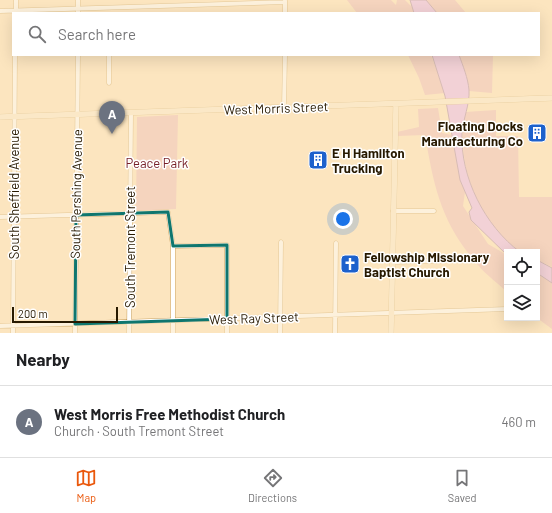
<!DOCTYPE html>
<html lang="en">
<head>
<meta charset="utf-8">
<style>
  body { margin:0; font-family:Barlow,sans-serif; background:#f6f6f6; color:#202124 }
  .controls { position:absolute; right:12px; bottom:12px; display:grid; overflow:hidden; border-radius:0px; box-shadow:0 4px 16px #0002 }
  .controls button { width:36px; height:36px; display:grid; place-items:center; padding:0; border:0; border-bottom:1px solid #e0e0e0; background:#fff; color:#202124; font:20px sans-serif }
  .scale { position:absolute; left:12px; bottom:10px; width:106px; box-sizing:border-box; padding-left:4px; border:2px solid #271900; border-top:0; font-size:11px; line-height:14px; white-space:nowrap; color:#271900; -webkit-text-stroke:3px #fff; paint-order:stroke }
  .you { position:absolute; left:343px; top:219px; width:14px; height:14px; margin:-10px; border:3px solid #fff; border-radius:50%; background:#1a73e8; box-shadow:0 0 0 6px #1a73e833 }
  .badge { display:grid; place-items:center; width:26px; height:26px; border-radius:50%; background:#ea580c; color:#fff; font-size:13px; font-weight:700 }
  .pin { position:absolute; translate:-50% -33px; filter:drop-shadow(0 1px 2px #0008) }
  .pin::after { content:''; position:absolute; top:21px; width:14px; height:12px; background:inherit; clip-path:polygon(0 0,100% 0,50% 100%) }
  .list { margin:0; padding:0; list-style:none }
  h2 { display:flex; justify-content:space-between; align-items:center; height:52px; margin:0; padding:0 16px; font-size:17px }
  h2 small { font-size:13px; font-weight:400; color:#757577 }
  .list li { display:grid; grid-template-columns:26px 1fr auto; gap:12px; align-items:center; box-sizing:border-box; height:72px; padding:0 16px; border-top:1px solid #e0e0e0 }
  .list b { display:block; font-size:15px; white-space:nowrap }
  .list p { margin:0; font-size:13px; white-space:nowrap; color:#757577 }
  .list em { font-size:13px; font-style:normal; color:#757577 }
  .icon { flex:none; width:22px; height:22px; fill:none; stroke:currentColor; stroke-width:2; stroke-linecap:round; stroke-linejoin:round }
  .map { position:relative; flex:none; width:552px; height:333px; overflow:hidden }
  .search { position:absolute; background:#fff; box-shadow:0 4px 16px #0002; left:12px; right:12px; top:12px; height:44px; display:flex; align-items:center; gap:10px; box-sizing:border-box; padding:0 14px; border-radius:0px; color:#757577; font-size:15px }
  .sheet { height:124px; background:#fff }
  nav { display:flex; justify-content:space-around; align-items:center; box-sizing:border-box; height:56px; border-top:1px solid #e0e0e0; background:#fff; font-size:11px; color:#757577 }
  nav a { display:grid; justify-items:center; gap:2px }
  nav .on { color:#ea580c }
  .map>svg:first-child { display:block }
  .green { fill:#eebebd }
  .water { fill:#e7b9f2; stroke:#ad89a9 }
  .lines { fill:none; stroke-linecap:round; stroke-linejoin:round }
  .street-casing { stroke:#c9a465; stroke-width:5 }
  .secondary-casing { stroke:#c9a465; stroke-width:6 }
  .street { stroke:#fff; stroke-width:4 }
  .secondary { stroke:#faebd0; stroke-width:5.5 }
  .marked { fill:none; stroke:#0f766e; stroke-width:3; stroke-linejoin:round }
  .labels { text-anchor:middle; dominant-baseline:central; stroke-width:3; stroke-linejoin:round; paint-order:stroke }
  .street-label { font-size:13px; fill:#271900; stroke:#fff }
  .poi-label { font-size:13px; font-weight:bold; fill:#271900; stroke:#fff; text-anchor:start }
  .park-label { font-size:13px; fill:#761d26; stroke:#fff }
</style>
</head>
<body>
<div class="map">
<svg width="552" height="333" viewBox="0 0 552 333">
  <rect width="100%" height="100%" fill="#fce5bf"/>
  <!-- green -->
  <path class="green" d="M 347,0 L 391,0 L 396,5 L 397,0 L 405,0 L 412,7 L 414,13 L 357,13 Z
    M 426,0 L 455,0 L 466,13 L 437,13 Z
    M 408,55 L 431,55 L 445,93 L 425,95 L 419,78 Z
    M 459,55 L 493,55 L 492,93 L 469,91 Z
    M 438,108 L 442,133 L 452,135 L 458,168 L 465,192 L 463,206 L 488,244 L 507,255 L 507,292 C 498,283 486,275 478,265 C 441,223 434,187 425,135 L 397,136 L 397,132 L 419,127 L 418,109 Z
    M 496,110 L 496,136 L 518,136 L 519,197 L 552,197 L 552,267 L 537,260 L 537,252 L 520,252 C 478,221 455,164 465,112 Z
    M 178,115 L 176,209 L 136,211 L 137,117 Z
    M 537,273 L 552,283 L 552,329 L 537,318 Z"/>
  <!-- water -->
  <path class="water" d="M 410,0 L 426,0 L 437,13 L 414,13 Z
    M 432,55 L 459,55 C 463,66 468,78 469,90 C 470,104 463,119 462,133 C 460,177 485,226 520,252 L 507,252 L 507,255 L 471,220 L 469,212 L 472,208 L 460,180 L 445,96 Z
    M 537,260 L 552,268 L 552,283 L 537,273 Z"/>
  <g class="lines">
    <!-- street casing -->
    <g class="street-casing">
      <path id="street" d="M 285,1 L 285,13
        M 0,11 L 285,2
        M 16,13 L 16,0
        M 78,13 L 78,0
        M 109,83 L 109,55
        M 284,108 L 285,55
        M 393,211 L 434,211
        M 0,217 L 168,212 L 173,246 L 173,333
        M 173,246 L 227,245 L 227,333
        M 392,262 L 467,260
        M 0,326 L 507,309
        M 13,333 L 15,55
        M 75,333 L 78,55
        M 129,333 L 131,113
        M 280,333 L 281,242
        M 335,333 L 336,243"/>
    </g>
    <!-- secondary casing -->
    <g class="secondary-casing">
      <path id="secondary" d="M 0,117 L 552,98
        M 391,333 L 396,104"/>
    </g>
    <!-- street -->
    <use href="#street" class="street"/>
    <!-- secondary -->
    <use href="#secondary" class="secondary"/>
  </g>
  <!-- marked area -->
  <path d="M0 0H552V333H0ZM 168,212 L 173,246 L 227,245 L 227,319 L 75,324 L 76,215 Z" fill="#fce5bf" fill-opacity=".55" fill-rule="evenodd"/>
  <path class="marked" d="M 168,212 L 173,246 L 227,245 L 227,319 L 75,324 L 76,215 Z"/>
  <!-- icons -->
  <defs>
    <g id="building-square" transform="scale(1)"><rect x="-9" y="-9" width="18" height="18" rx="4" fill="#1d61cc" stroke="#fff"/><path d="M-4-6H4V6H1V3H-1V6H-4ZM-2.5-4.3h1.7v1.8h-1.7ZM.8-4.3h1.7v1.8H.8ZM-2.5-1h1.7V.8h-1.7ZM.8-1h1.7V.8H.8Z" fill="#fff"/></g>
    <g id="church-square" transform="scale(1)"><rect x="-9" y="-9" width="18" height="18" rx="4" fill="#1d61cc" stroke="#fff"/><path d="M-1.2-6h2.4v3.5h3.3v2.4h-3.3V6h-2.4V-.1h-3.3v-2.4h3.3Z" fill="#fff"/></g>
  </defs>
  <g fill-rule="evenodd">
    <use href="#building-square" x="537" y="133"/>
    <use href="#building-square" x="318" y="160"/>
    <use href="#church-square" x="350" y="264"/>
  </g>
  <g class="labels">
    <!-- street labels -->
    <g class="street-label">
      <text transform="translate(276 108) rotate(-2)">West Morris Street</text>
      <text transform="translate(14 194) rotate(-90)">South Sheffield Avenue</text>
      <text transform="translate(76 194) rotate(-89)">South Pershing Avenue</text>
      <text transform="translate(130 247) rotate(-90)">South Tremont Street</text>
      <text transform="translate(254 318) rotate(-2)">West Ray Street</text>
    </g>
    <!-- poi labels -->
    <g class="poi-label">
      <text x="523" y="126" text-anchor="end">Floating Docks<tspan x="523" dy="15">Manufacturing Co</tspan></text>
      <text x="332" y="153">E H Hamilton<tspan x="332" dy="15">Trucking</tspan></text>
      <text x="364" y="257">Fellowship Missionary<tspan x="364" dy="15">Baptist Church</tspan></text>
    </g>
    <!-- park labels -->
    <g class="park-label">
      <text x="157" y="163">Peace Park</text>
    </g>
  </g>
</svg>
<div class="controls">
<button><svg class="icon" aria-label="locate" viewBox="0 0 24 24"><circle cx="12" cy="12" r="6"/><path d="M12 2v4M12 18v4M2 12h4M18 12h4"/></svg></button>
<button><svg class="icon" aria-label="layers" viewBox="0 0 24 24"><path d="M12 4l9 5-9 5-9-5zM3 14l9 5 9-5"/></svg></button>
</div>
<div class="scale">200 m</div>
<div class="you"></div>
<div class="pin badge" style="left:112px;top:134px;background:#6b7280">A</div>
<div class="search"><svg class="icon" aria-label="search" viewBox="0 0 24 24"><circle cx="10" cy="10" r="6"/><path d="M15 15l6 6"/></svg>Search here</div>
</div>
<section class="sheet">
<h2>Nearby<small></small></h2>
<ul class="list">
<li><span class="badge" style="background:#6b7280">A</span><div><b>West Morris Free Methodist Church</b><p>Church · South Tremont Street</p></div><em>460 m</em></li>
</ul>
</section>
<nav>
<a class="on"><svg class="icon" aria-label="map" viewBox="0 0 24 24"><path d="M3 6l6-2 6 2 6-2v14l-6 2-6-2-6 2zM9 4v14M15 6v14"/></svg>Map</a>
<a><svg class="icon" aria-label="directions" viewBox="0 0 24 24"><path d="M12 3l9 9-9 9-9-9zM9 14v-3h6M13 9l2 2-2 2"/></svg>Directions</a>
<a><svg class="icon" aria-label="saved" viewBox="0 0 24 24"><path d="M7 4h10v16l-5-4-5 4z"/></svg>Saved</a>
</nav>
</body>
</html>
